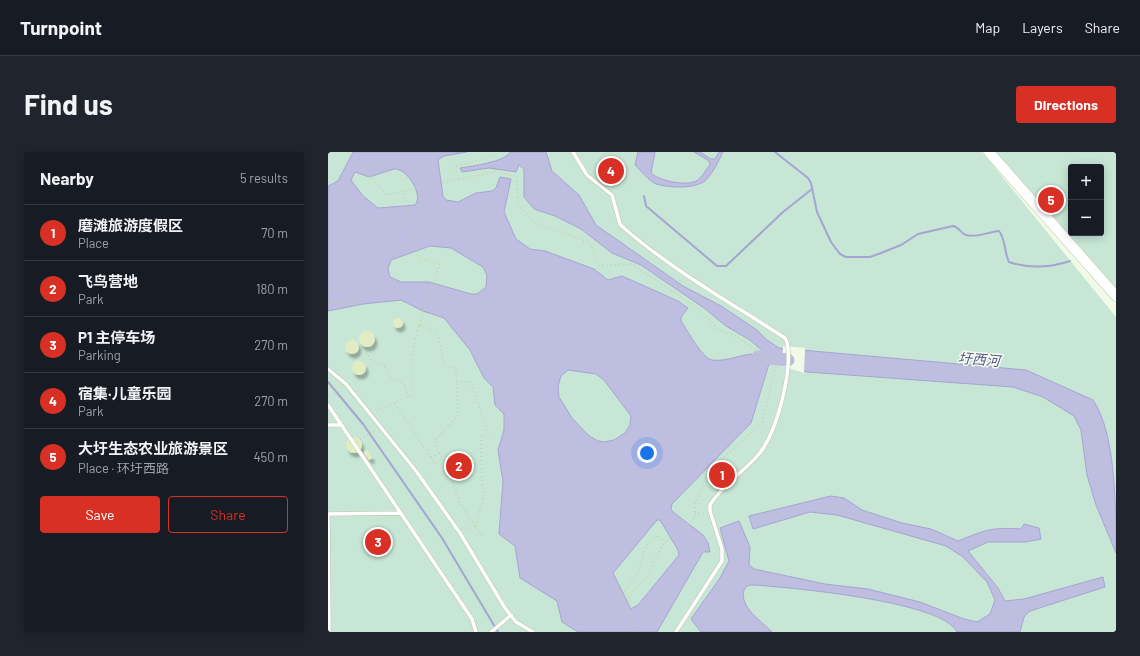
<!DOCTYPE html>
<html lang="en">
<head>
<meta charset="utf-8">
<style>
  body { margin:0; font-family:Barlow,"Noto Sans SC",sans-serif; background:#20242c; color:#f1f3f6 }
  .controls { position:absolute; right:12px; top:12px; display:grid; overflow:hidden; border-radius:4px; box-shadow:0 2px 10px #0003 }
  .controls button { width:36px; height:36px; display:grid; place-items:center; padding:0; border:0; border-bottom:1px solid #363941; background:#171b24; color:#f1f3f6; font:20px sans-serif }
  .you { position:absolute; left:319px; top:301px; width:14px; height:14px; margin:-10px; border:3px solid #fff; border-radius:50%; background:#1a73e8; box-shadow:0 0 0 6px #1a73e833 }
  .badge { display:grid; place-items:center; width:26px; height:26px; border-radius:50%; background:#d93025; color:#fff; font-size:13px; font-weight:700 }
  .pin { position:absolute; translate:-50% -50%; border:2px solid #fff; box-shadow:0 1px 4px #0006 }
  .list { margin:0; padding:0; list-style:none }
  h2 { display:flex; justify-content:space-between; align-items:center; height:52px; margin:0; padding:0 16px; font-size:17px }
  h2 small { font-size:13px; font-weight:400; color:#9ea1a6 }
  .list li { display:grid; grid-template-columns:26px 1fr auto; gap:12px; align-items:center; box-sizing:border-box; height:56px; padding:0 16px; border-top:1px solid #363941 }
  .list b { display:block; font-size:15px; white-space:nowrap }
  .list p { margin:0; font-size:13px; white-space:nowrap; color:#9ea1a6 }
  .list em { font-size:13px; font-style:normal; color:#9ea1a6 }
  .actions { display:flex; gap:8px; padding:12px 16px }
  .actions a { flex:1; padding:9px 0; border:1px solid #d93025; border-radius:4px; text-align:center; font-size:14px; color:#d93025 }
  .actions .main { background:#d93025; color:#fff }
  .map { position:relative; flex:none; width:788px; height:480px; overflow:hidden; border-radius:4px }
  header { display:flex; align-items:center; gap:24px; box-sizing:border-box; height:56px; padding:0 20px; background:#171b24; border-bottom:1px solid #363941 }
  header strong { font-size:19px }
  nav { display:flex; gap:22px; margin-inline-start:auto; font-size:14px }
  .intro { display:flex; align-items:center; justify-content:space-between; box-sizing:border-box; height:96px; padding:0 24px }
  h1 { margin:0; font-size:28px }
  .button { padding:10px 18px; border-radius:4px; background:#d93025; color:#fff; font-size:14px; font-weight:700 }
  main { display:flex; gap:24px; padding:0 24px }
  aside { flex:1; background:#171b24; border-radius:4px; box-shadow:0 2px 10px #0003 }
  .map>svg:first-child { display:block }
  .green { fill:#c7e6d5; fill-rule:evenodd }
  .water { fill:#bebee1; stroke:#a5a5d2; fill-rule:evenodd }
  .pier { fill:#f1fae7 }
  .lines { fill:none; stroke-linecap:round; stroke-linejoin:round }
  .stream { stroke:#a5a5d2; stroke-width:2 }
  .river { stroke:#bebee1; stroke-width:13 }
  .building { fill:#e2ecc2; filter:url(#shadow) }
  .lane-casing { stroke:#bdc5a9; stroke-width:4.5 }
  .secondary-casing { stroke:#c1caaa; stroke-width:11 }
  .path { stroke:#c6d1a5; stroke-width:1.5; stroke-dasharray:1 3; stroke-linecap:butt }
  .lane { stroke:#fff; stroke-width:3.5 }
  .secondary { stroke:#fff; stroke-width:10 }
  .labels { text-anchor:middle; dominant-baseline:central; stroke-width:3; stroke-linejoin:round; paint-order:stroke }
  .water-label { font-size:14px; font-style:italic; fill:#565595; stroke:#f6fded }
</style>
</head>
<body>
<header>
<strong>Turnpoint</strong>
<nav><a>Map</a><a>Layers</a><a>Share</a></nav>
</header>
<div class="intro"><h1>Find us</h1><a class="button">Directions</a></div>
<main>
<aside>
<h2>Nearby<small>5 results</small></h2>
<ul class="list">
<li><span class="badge">1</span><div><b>磨滩旅游度假区</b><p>Place</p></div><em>70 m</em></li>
<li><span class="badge">2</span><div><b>飞鸟营地</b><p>Park</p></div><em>180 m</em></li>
<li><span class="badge">3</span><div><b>P1 主停车场</b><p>Parking</p></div><em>270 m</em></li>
<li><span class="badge">4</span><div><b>宿集·儿童乐园</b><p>Park</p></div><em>270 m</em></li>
<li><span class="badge">5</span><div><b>大圩生态农业旅游景区</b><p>Place · 环圩西路</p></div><em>450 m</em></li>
</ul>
<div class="actions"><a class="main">Save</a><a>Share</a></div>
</aside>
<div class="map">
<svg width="788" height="480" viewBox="0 0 788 480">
  <defs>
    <filter id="shadow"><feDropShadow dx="2.5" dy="4.5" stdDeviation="1" flood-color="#0004"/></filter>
  </defs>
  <rect width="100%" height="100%" fill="#f1fae7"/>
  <!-- green -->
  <path class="green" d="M 0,0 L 654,0 L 788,165 L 788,480 L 0,480 Z
    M 661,0 L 788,0 L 788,144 ZM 743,15 L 773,15 L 773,81 L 743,81 Z"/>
  <!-- water -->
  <path class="water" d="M 25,0 L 139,0 L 116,4 L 110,8 L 115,44 L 118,48 L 130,50 L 148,41 L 164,39 L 168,36 L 172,25 L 183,27 L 176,60 L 188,87 L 202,97 L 217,99 L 266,117 L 280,128 L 294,124 L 350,149 L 360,156 L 353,165 L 353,169 C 359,178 374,206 384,208 C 397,210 412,203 424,202 L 441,212 L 423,271 L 344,352 L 343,357 L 345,360 L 375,383 L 380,391 L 382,400 L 375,400 L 329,480 L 250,480 L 234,470 L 229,449 L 192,426 L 187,394 L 171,382 L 175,329 L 170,298 L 176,278 L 176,262 L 167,253 L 165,235 L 156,226 L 142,198 L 116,166 L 95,159 L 73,148 L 35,152 L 0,159 L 0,34 L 10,29 ZM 66,17 C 79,16 96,43 87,53 L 50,56 L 35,44 L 23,28 L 27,20 L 41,25 ZM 102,94 L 123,96 L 155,115 L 159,123 L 158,135 L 149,142 L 143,142 L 101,130 L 73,130 L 62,125 L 60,117 L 63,108 ZM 240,218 L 268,222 L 276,228 L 303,264 L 302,273 L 297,281 L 286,288 L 276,290 L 270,289 L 260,283 L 244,266 L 231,245 L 230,234 L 233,224 ZM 329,368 L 332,368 L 350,398 L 351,403 L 310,453 L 303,457 L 285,421 Z
    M 182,0 L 218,0 L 224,19 L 251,43 L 268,73 L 355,134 L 393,154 L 429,178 L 439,188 L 451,196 L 698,218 L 765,248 C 788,281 788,358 788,401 L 768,353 L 759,323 L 753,278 L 746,264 L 715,245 L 685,235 L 479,220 L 449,211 L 422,188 L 398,174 L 376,156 L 313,113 L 284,101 L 253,77 L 227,64 L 206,57 L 196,45 L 196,17 L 191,13 L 188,20 L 161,16 L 134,20 L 132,16 C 144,14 177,10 182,0 Z
    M 310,0 L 327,0 L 323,21 C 331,29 360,35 370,28 C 375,24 378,17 382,13 L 381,9 L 366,0 L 372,0 L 383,7 L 387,7 L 391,0 L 395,0 C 390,10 385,21 377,29 C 366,37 341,36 328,32 C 320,28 313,19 307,13 Z
    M 503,344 L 516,346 L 534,358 L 574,371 L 603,377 L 630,389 C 657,378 664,375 693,377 L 696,372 L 711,376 L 713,387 L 697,390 L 660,390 L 640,399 L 670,436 L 677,449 L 696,447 L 775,425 L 777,435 L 702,459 L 696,465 L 692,480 L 629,480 C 615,449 459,435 424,433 L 419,434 L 416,438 C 411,456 434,469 444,480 L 373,480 L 363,467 L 392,426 L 401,409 L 392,376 L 411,369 L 422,395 L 421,413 L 426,417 L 497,432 L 540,437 L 592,450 L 636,467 L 649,470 L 662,462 L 667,448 L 659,430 L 635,405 L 618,394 L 509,363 L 482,360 L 425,377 L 421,364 Z"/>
  <!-- pier -->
  <path class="pier" d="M 455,194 L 477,196 L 476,221 L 454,214 Z"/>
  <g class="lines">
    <!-- stream -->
    <path class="stream" d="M 447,0 L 480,26 L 483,31 L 489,60 L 503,90 L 512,102 L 518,105 L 542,105 L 553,101 L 573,93 L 590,82 L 625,74 C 631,75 632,81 638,83 C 649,86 660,80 671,79 C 678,88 676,100 681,110 C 702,117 721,116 742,109
      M 316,44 L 318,54 L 389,114 L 398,114 L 455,60 L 484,37
      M 0,230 L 35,272 L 114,386 L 170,480"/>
    <!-- river -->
    <path class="river" d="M 430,205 L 460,208"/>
  </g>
  <!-- building -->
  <path class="building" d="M65 171a5 5 0 1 1 10 0a5 5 0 1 1-10 0Z
    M31 187a8 8 0 1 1 16 0a8 8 0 1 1-16 0Z
    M17 195a7 7 0 1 1 14 0a7 7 0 1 1-14 0Z
    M24 216a7 7 0 1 1 14 0a7 7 0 1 1-14 0Z
    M18 293a8 8 0 1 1 16 0a8 8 0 1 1-16 0Z
    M 39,298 L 45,306 L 41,308 L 36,300 Z"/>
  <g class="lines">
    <!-- lane casing -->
    <g class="lane-casing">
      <path id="lane" d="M 245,0 L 259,23 L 284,43 L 292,72 L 297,77 C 346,119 403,151 457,186 L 459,190 C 465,218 449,280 431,302 C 417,319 394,333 382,353 L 382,359 L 394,397 L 394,409 L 348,480
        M 0,217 L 18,232 L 88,319 L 132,381 L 177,456 L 188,470 L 205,480
        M 0,253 L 144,467 L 148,480
        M 0,273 L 14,273
        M 0,362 L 1,480
        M 0,362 L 73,361
        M 163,480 L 183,463"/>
    </g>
    <!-- secondary casing -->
    <g class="secondary-casing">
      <path id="secondary" d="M 661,0 L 788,144"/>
    </g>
    <!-- path -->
    <path class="path" d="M 20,0 L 59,43 L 75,39
      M 131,28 L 127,14 L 167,4 L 168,0
      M 345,139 L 354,126
      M 0,152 L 36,146
      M 91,173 L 112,112 L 91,106 L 75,39 L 166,20 L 189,24 L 190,52 L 206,70 L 262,91 L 271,114 L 303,112 L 373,158 L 390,178 L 410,185 L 448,214 L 434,271 L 385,315 L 367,351 L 367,366 L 335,392 L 321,421 L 301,445
      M 36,197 L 43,208 L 57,215 L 64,227 L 77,233 L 80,245
      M 129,230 L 143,230 L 160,282 L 153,284 L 154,335 L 157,341 L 147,374 L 137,379
      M 67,251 L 107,312
      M 48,259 L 85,243 C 82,219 84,196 91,173 L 109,180 L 117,214 L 128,216 L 130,263 L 106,289 L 119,317 L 132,351 L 154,384
      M 29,290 L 48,277
      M 103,305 L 111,301
      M 367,361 L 377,362
      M 287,432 L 309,480
      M 297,454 L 303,451 L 297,439 L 311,418 L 318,394 L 330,383 L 336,390"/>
    <!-- lane -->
    <use href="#lane" class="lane"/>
    <!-- secondary -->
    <use href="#secondary" class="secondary"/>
  </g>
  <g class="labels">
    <!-- water labels -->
    <g class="water-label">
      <text transform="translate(651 207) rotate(5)">圩西河</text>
    </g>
  </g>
</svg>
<div class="controls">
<button>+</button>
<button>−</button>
</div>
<div class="you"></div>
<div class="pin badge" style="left:394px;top:323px">1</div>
<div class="pin badge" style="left:131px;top:314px">2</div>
<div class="pin badge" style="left:50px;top:390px">3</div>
<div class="pin badge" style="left:283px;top:19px">4</div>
<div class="pin badge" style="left:723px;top:48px">5</div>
</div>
</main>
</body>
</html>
